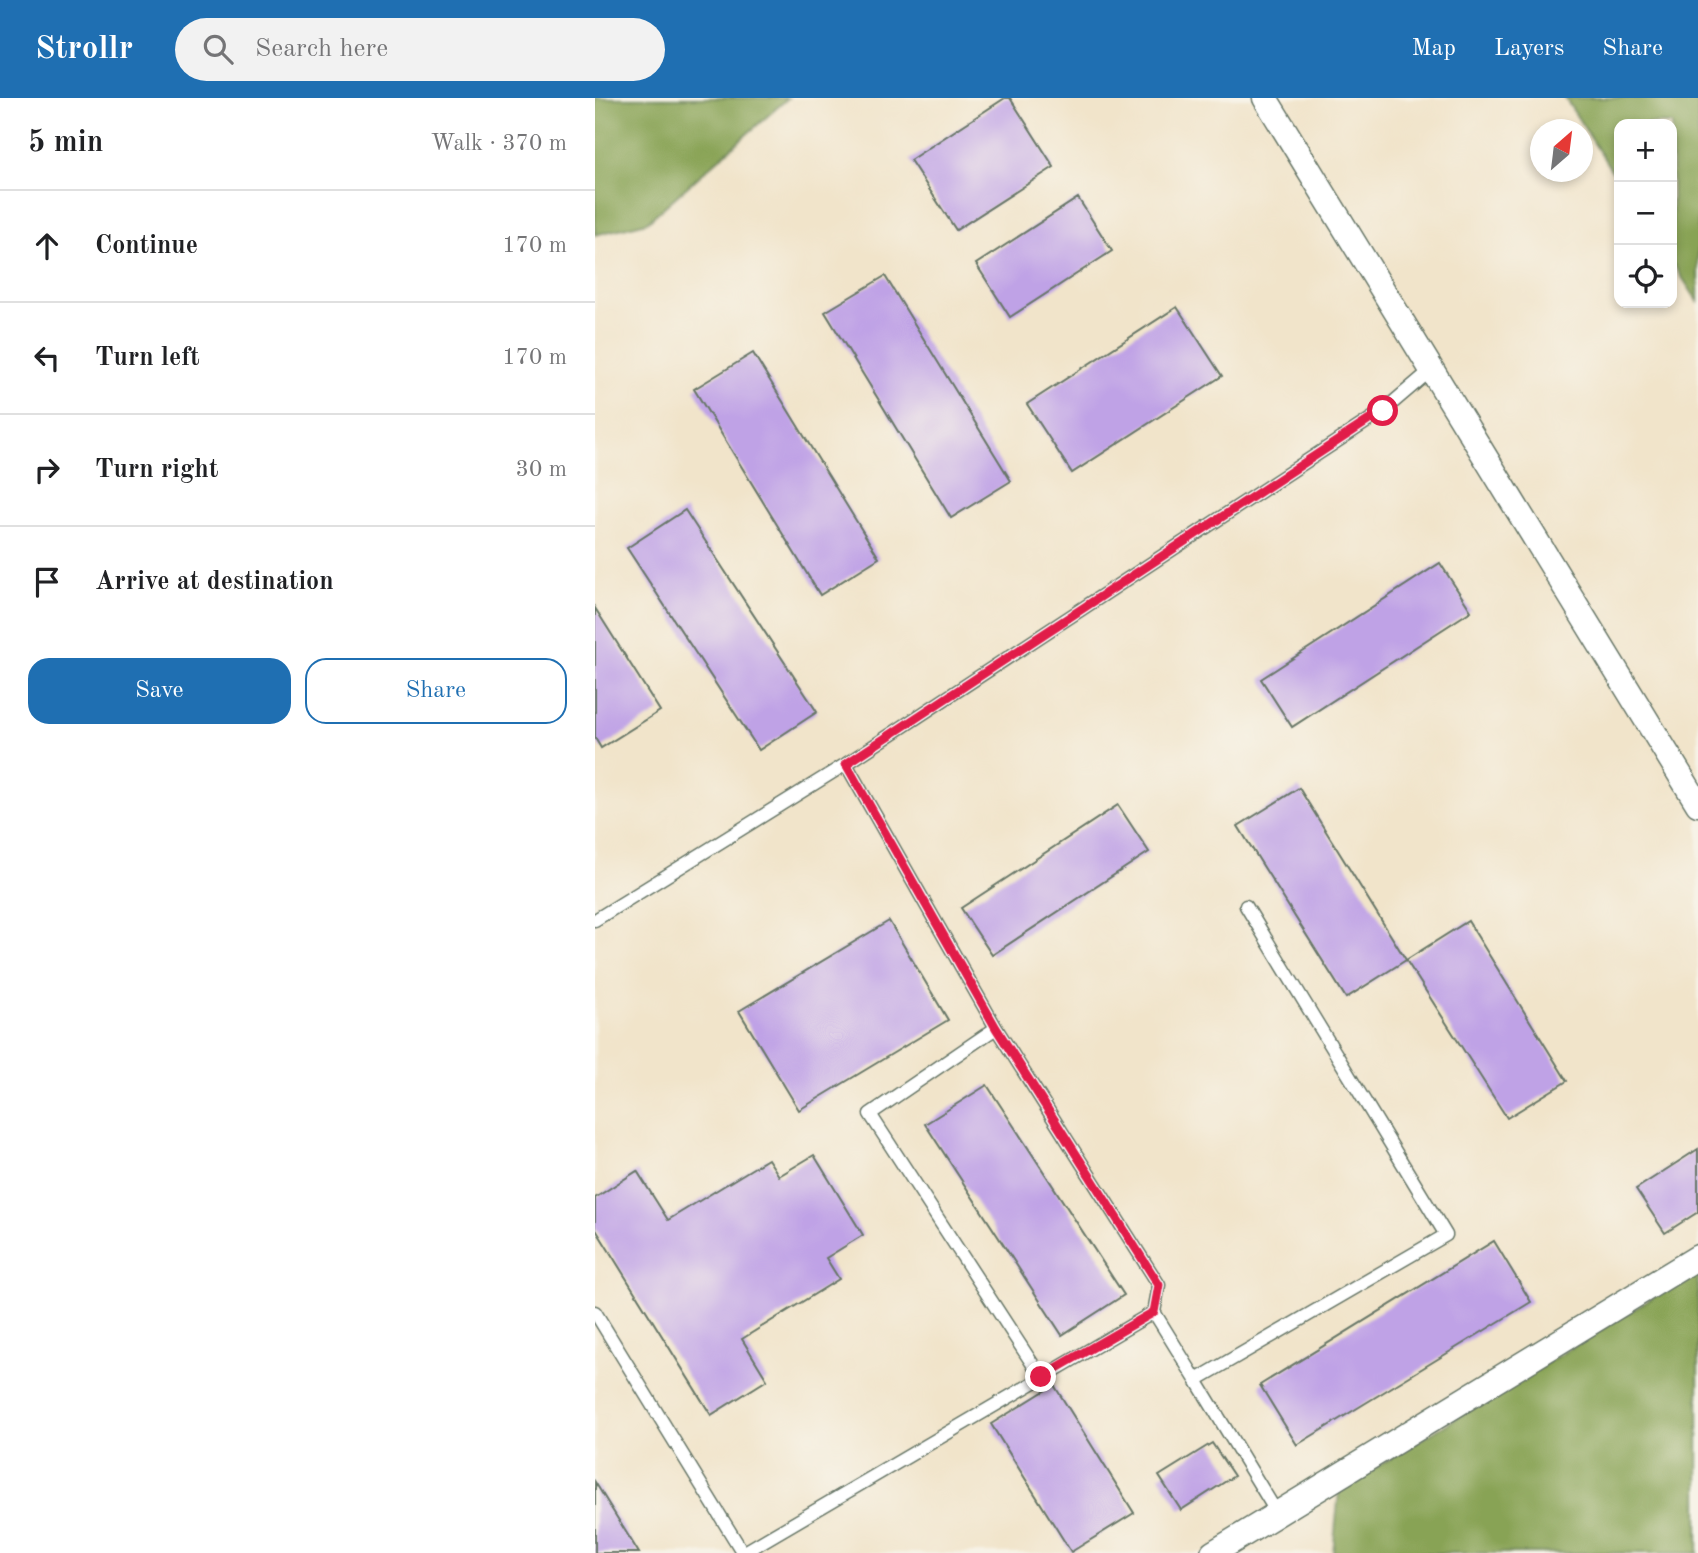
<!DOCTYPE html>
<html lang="en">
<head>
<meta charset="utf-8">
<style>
  body { margin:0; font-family:"Old Standard TT",serif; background:#f2f2f2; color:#202124 }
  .controls { position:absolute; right:21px; top:21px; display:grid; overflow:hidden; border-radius:14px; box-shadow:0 4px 10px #0003 }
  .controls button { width:63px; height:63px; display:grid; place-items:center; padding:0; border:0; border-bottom:2px solid #e0e0e0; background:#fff; color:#202124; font:35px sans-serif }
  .compass { position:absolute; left:935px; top:21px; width:63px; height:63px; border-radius:50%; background:#fff; box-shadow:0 4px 10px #0003; rotate:28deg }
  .stop { position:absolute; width:21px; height:21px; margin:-16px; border:5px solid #e11d48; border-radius:50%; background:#fff }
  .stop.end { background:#e11d48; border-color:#fff; box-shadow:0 2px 7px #0008 }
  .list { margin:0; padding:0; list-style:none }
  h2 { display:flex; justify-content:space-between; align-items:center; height:91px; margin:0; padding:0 28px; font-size:30px }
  h2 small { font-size:23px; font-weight:400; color:#757577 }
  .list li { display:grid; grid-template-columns:46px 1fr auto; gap:21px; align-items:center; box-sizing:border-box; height:112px; padding:0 28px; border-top:2px solid #e0e0e0 }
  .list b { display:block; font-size:26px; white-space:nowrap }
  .list em { font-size:23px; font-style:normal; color:#757577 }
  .actions { display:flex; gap:14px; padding:21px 28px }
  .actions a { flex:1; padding:16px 0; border:2px solid #1f6fb2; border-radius:21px; text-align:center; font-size:24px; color:#1f6fb2 }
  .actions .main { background:#1f6fb2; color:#fff }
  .icon { flex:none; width:38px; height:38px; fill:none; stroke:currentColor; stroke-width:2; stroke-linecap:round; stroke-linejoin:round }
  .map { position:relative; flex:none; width:1103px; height:1455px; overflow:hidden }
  header { display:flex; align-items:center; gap:42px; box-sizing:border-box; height:98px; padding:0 35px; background:#1f6fb2; color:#fff }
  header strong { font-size:33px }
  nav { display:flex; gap:38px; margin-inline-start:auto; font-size:24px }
  .search { width:490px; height:63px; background:#f2f2f2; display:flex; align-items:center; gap:18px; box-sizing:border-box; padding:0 24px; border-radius:38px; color:#757577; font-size:26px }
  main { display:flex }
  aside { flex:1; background:#fff }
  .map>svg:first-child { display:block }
  .forest { fill:#88a355; stroke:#547044; stroke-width:2 }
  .building { fill:#bfa2e6 }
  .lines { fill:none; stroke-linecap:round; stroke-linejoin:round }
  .service-casing { stroke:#687768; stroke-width:15 }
  .minor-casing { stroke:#687768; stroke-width:27 }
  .service { stroke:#fff; stroke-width:12 }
  .minor { stroke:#fff; stroke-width:24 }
  .route { stroke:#e11d48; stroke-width:9 }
</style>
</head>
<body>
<header>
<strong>Strollr</strong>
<div class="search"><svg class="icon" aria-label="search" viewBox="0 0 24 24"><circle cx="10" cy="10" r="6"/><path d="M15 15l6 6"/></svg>Search here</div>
<nav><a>Map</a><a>Layers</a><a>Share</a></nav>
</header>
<main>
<aside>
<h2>5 min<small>Walk · 370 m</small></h2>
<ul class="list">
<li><svg class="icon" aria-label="ahead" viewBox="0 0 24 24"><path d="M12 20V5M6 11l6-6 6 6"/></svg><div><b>Continue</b></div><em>170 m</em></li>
<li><svg class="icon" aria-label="left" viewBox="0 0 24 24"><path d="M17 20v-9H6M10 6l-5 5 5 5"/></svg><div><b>Turn left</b></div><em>170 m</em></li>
<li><svg class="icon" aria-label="right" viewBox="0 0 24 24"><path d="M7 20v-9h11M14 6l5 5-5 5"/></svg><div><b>Turn right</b></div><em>30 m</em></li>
<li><svg class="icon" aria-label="arrive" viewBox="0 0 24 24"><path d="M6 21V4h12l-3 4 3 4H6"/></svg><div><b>Arrive at destination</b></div></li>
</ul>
<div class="actions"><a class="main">Save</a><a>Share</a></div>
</aside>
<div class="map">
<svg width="1103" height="1455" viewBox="0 0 1103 1455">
  <rect width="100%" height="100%" fill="#f7f3e8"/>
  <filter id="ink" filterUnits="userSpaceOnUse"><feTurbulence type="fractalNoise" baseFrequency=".0143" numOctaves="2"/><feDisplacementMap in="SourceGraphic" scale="14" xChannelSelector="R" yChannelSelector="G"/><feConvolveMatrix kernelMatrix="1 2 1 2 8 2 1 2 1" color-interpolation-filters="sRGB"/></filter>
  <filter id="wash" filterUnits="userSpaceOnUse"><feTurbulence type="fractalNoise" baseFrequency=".00686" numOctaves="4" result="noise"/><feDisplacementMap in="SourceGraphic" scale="28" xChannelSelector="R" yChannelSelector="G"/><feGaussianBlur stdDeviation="1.57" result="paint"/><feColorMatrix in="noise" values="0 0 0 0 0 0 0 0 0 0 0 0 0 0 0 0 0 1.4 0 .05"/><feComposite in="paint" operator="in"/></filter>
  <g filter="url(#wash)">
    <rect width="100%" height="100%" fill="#f1e4ca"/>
    <!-- forest -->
    <path class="forest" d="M 0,0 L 193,0 L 52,124 L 0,137 Z
      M 970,0 L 1103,0 L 1103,204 L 1077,164 L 1077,26 L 1024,26 L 1024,84 Z
      M 1103,1172 L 1103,1455 L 738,1455 L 744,1392 Z"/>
    <g id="blocks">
      <!-- building -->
      <path class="building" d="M 410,0 L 415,0 L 459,69 L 361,132 L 315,62 Z
        M 483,100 L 517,153 L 415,219 L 381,166 Z
        M 290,178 L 416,383 L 356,420 L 230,214 Z
        M 582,209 L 627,278 L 477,375 L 432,306 Z
        M 158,255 L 284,460 L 225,497 L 99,291 Z
        M 90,412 L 222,614 L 164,652 L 32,450 Z
        M 845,465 L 876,513 L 697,629 L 666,581 Z
        M 0,510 L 65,613 L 6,650 L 0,640 Z
        M 704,690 L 811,862 L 751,900 L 643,728 Z
        M 523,707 L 554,754 L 397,857 L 366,810 Z
        M 294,823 L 353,922 L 204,1012 L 144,913 Z
        M 873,823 L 972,983 L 912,1020 L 811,862 Z
        M 392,987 L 529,1197 L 467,1237 L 330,1026 Z
        M 1103,1051 L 1103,1114 L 1070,1135 L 1041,1091 Z
        M 219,1057 L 268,1137 L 231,1160 L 244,1181 L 147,1241 L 172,1282 L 116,1317 L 0,1130 L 0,1100 L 42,1073 L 73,1122 L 173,1061 L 184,1078 Z
        M 899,1143 L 936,1204 L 702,1347 L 665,1287 Z
        M 459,1287 L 539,1415 L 476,1454 L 396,1326 Z
        M 617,1345 L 639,1378 L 586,1412 L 564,1378 Z
        M 0,1384 L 44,1455 L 0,1455 Z"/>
    </g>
  </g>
  <g filter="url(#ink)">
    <use href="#blocks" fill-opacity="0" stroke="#687768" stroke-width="2"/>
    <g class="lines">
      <!-- service casing -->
      <g class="service-casing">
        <path id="service" d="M 251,666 L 401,930
          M 0,822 L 251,666 L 788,313 L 836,272
          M 0,1214 L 148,1455
          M 446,1279 L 275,1016 L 401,930 L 564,1187 L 559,1214
          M 601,1282 L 682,1415
          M 148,1455 L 559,1214 L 601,1282 L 851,1137 L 651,808"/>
      </g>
      <!-- minor casing -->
      <g class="minor-casing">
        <path id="minor" d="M 670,0 L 1103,706
          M 618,1455 L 1103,1159"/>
      </g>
      <!-- service -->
      <use href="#service" class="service"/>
      <!-- minor -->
      <use href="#minor" class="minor"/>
    </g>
  </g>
  <g class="lines" filter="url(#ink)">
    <!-- route -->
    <path class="route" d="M 446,1279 L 559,1214 L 564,1187 L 401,930 L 251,666 L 788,313"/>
  </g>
</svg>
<div class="controls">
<button>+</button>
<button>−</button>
<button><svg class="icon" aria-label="locate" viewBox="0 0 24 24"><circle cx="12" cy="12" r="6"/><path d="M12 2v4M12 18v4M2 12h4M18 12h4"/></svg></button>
</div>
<svg class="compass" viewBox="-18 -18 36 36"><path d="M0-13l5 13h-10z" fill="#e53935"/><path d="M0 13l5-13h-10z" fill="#757577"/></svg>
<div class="stop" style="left:788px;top:313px"></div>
<div class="stop end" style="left:446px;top:1279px"></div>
</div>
</main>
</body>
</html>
